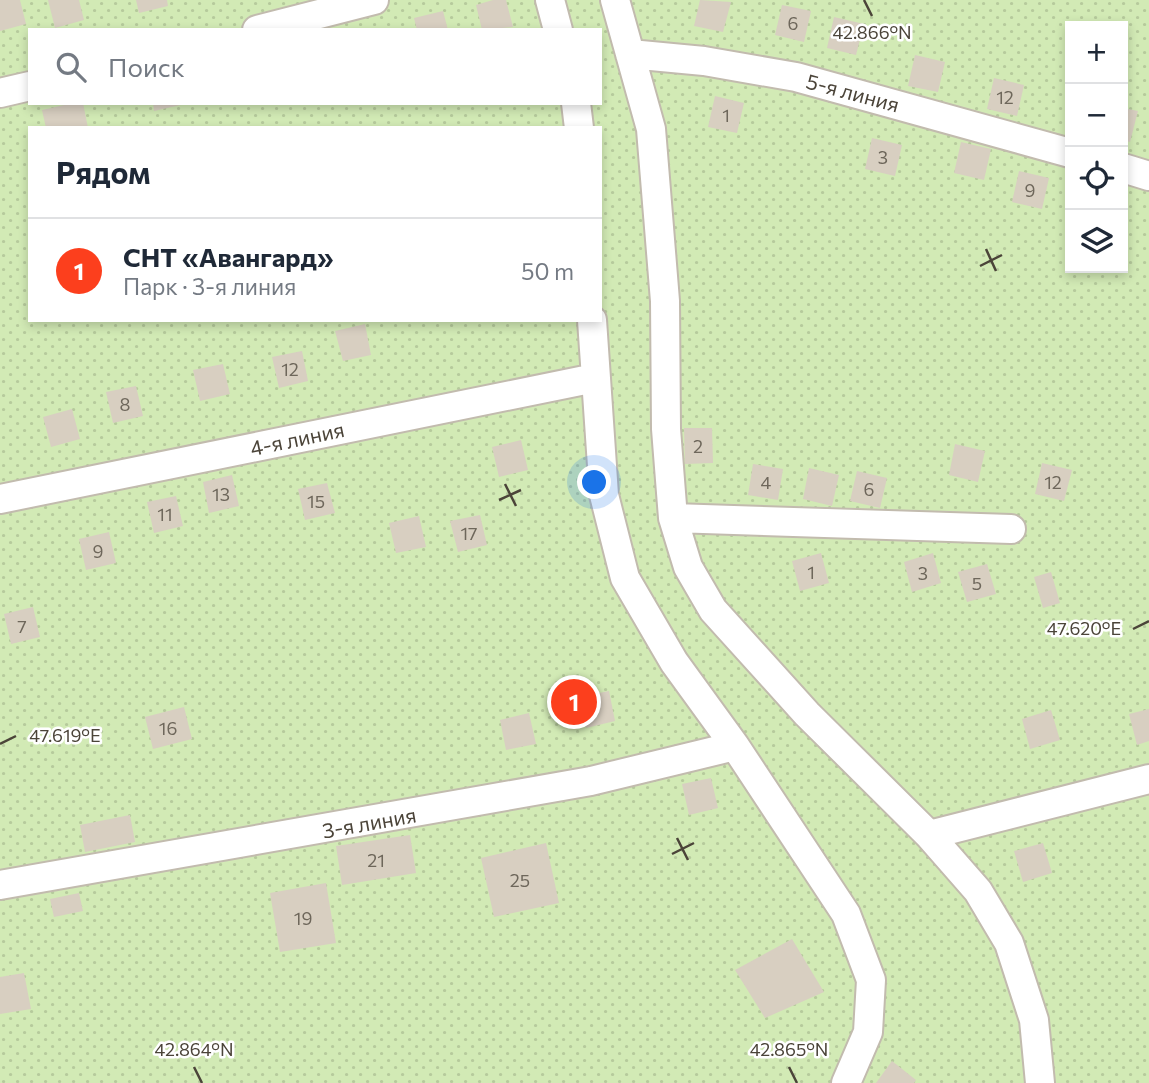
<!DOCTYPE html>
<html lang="ru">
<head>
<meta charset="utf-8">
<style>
  body { margin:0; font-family:Commissioner,sans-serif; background:#f6f6f7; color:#1f2937 }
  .controls { position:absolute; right:21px; top:21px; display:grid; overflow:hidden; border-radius:0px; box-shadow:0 4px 10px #0003 }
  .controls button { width:63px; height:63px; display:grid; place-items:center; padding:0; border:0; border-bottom:2px solid #e0e1e3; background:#fff; color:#1f2937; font:35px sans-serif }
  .you { position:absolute; left:595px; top:483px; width:24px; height:24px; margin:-18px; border:5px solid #fff; border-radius:50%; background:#1a73e8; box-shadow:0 0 0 10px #1a73e833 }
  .badge { display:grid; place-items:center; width:46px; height:46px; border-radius:50%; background:#fc3f1d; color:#fff; font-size:23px; font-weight:700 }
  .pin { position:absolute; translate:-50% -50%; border:4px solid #fff; box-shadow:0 2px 7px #0006 }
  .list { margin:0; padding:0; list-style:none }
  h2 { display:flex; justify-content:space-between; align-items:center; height:91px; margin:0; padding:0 28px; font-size:30px }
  h2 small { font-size:23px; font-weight:400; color:#747a83 }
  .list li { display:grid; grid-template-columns:46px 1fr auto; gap:21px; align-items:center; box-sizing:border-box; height:105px; padding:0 28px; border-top:2px solid #e0e1e3 }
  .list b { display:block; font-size:26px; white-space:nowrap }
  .list p { margin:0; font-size:23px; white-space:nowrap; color:#747a83 }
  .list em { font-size:23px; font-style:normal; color:#747a83 }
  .icon { flex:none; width:38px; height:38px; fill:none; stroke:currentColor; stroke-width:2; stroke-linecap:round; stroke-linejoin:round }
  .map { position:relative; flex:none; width:1149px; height:1083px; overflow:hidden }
  .search { position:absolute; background:#fff; box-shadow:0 4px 10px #0003; left:28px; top:28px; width:574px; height:77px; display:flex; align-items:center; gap:18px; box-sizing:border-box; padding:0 24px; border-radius:0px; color:#747a83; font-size:26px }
  .panel { position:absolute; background:#fff; box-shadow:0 4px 10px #0003; left:28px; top:126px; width:574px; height:196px; border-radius:0px }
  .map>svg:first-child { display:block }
  .grass { fill:url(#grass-dots); fill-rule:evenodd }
  .building { fill:#d8cfc1 }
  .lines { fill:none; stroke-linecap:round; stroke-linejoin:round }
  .street-casing { stroke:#c2bbae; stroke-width:32 }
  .street { stroke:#fff; stroke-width:28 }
  .ticks { fill:none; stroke:#4b4439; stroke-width:2.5 }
  .labels { text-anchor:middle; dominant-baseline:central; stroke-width:5; stroke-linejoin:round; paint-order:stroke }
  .number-label { font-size:18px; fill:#6e675b }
  .street-label { font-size:21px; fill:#4b4439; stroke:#fff }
  .ticks-label { font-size:18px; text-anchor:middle; fill:#4b4439; stroke:#fff; stroke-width:5; stroke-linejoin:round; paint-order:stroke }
</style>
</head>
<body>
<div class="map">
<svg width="1149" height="1083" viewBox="0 0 1149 1083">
  <defs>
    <pattern id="grass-dots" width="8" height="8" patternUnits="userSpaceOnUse" patternTransform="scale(1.75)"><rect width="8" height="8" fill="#d2eab5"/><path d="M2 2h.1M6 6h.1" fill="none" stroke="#b6ca9c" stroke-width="1.8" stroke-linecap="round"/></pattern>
  </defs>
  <rect width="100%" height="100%" fill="#f6f3ec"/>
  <!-- grass -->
  <path class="grass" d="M 0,0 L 1149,0 L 1149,1083 L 0,1083 ZM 1070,26 L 1123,26 L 1123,268 L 1070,268 ZM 30,30 L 600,30 L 600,103 L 30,103 ZM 30,128 L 600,128 L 600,320 L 30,320 Z"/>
  <!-- building -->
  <path class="building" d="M 0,0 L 20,0 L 26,24 L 0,31 Z
    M 48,0 L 79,0 L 84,20 L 55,28 Z
    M 136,0 L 167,0 L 168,6 L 139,13 Z
    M 493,0 L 506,0 L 513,27 L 482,30 L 476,5 Z
    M 700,0 L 731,2 L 723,32 L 694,26 Z
    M 782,5 L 811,11 L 804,42 L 775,35 Z
    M 443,11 L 448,30 L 417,30 L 414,18 Z
    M 834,17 L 864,24 L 856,55 L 827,48 Z
    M 915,55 L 945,62 L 938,92 L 908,86 Z
    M 994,78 L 1024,85 L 1017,116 L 987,109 Z
    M 715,96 L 744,103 L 737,133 L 708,127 Z
    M 73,103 L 83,103 L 88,128 L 46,128 L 42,110 Z
    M 153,103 L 185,103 L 185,104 L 154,111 Z
    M 1123,108 L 1138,111 L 1130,142 L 1123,140 Z
    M 872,138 L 902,145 L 895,176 L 865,169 Z
    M 961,142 L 991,149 L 984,180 L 954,173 Z
    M 1019,171 L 1049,178 L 1042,209 L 1012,202 Z
    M 365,324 L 371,355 L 343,361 L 335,331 Z
    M 302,351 L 308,381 L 279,388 L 272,357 Z
    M 223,364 L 230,394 L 200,401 L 193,370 Z
    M 136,386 L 143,416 L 113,423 L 106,392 Z
    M 72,409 L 80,439 L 51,447 L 43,417 Z
    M 684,428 L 712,428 L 713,463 L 685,464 Z
    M 521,440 L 528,470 L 499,477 L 492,447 Z
    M 955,444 L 985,451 L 978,482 L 949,475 Z
    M 1042,463 L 1072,470 L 1064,501 L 1035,494 Z
    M 753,464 L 783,469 L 778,500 L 748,495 Z
    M 809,468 L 839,475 L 832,506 L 803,499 Z
    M 857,471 L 887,478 L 880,508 L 850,501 Z
    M 232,475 L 239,506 L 209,513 L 203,482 Z
    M 327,483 L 335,513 L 305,520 L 298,489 Z
    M 176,496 L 183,526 L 154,533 L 147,502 Z
    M 480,515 L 487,545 L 458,552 L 450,521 Z
    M 419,516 L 426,547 L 396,553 L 389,523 Z
    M 109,532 L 116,563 L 86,570 L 79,539 Z
    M 821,553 L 829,583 L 800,591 L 792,561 Z
    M 933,553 L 941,583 L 912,592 L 904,562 Z
    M 987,564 L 996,594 L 967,602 L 958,572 Z
    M 1051,572 L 1060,603 L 1043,608 L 1034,577 Z
    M 33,607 L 40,637 L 11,644 L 4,614 Z
    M 609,691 L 615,721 L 586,728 L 579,697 Z
    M 184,707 L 192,739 L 153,749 L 145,717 Z
    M 1149,709 L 1149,741 L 1137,745 L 1129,714 Z
    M 1051,710 L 1060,740 L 1030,749 L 1022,719 Z
    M 529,713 L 536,744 L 506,750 L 500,720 Z
    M 711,778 L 718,808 L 689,815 L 682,784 Z
    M 130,815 L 135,842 L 85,852 L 80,825 Z
    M 410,835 L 416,873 L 342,885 L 336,846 Z
    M 546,843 L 559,903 L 494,917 L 481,858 Z
    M 1043,843 L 1052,873 L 1023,882 L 1014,851 Z
    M 326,883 L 336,943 L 280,952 L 270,893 Z
    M 79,893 L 83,911 L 54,917 L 50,899 Z
    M 792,939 L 824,992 L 765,1018 L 735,970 Z
    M 24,973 L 31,1009 L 0,1014 L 0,977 Z
    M 892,1061 L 916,1080 L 914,1083 L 876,1083 Z"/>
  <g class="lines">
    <!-- street casing -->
    <g class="street-casing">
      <path id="street" d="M 550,0 L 558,30
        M 615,0 L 651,129 L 665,301 L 666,429 L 673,518 L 688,567 L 713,610 L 807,714 L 929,835 L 978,891 L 1009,943 L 1034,1020 L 1040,1083
        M 257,30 L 374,0
        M 630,54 L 704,61 L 796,77 L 1070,153
        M 0,93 L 30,86
        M 576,103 L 579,128
        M 1123,168 L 1149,176
        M 592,320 L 604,495 L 625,578 L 674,662 L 735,746 L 846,914 L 871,980 L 868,1032 L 846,1083
        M 0,499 L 595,378
        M 673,518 L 1011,529
        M 929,835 L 1149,779
        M 0,885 L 591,781 L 735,746"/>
    </g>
    <!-- street -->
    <use href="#street" class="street"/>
  </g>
  <!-- ticks -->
  <path class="ticks" d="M 864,0 L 872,16M 986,249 L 996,271M 980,266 L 1002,255M 505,484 L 516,506M 499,500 L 521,490M 1133,629 L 1149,621M 0,744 L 16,736M 677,838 L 688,860M 672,854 L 694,843M 194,1067 L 202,1083M 789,1067 L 797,1083"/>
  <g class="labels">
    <!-- number labels -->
    <g class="number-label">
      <text x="793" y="23">6</text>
      <text x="1005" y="97">12</text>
      <text x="726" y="115">1</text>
      <text x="883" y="157">3</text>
      <text x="1030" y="190">9</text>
      <text x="290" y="369">12</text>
      <text x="125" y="404">8</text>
      <text x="698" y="446">2</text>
      <text x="766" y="482">4</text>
      <text x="1053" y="482">12</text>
      <text x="869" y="489">6</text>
      <text x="221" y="494">13</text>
      <text x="316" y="501">15</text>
      <text x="165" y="514">11</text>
      <text x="469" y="533">17</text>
      <text x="98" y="551">9</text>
      <text x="811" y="572">1</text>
      <text x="923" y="573">3</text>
      <text x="977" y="583">5</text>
      <text x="22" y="626">7</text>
      <text x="168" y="728">16</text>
      <text x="376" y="860">21</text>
      <text x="520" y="880">25</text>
      <text x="303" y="918">19</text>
    </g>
    <!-- street labels -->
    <g class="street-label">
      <text transform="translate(853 92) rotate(15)">5-я линия</text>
      <text transform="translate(297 438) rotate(-12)">4-я линия</text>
      <text transform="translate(369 822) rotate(-10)">3-я линия</text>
    </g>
  </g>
  <g class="ticks-label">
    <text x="872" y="39">42.866°N</text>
    <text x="1084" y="635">47.620°E</text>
    <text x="65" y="742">47.619°E</text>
    <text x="194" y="1056">42.864°N</text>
    <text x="789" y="1056">42.865°N</text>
  </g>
</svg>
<div class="controls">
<button>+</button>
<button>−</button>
<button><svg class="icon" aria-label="locate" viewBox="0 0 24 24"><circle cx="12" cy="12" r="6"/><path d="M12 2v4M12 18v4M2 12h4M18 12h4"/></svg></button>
<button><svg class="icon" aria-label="layers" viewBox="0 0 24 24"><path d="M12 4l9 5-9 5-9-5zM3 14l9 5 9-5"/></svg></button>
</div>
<div class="you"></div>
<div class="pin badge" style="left:574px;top:702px">1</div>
<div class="search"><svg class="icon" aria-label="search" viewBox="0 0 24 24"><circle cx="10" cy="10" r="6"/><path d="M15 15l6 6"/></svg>Поиск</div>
<section class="panel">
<h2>Рядом<small></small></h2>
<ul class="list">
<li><span class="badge">1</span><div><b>СНТ «Авангард»</b><p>Парк · 3-я линия</p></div><em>50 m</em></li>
</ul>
</section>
</div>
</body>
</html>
